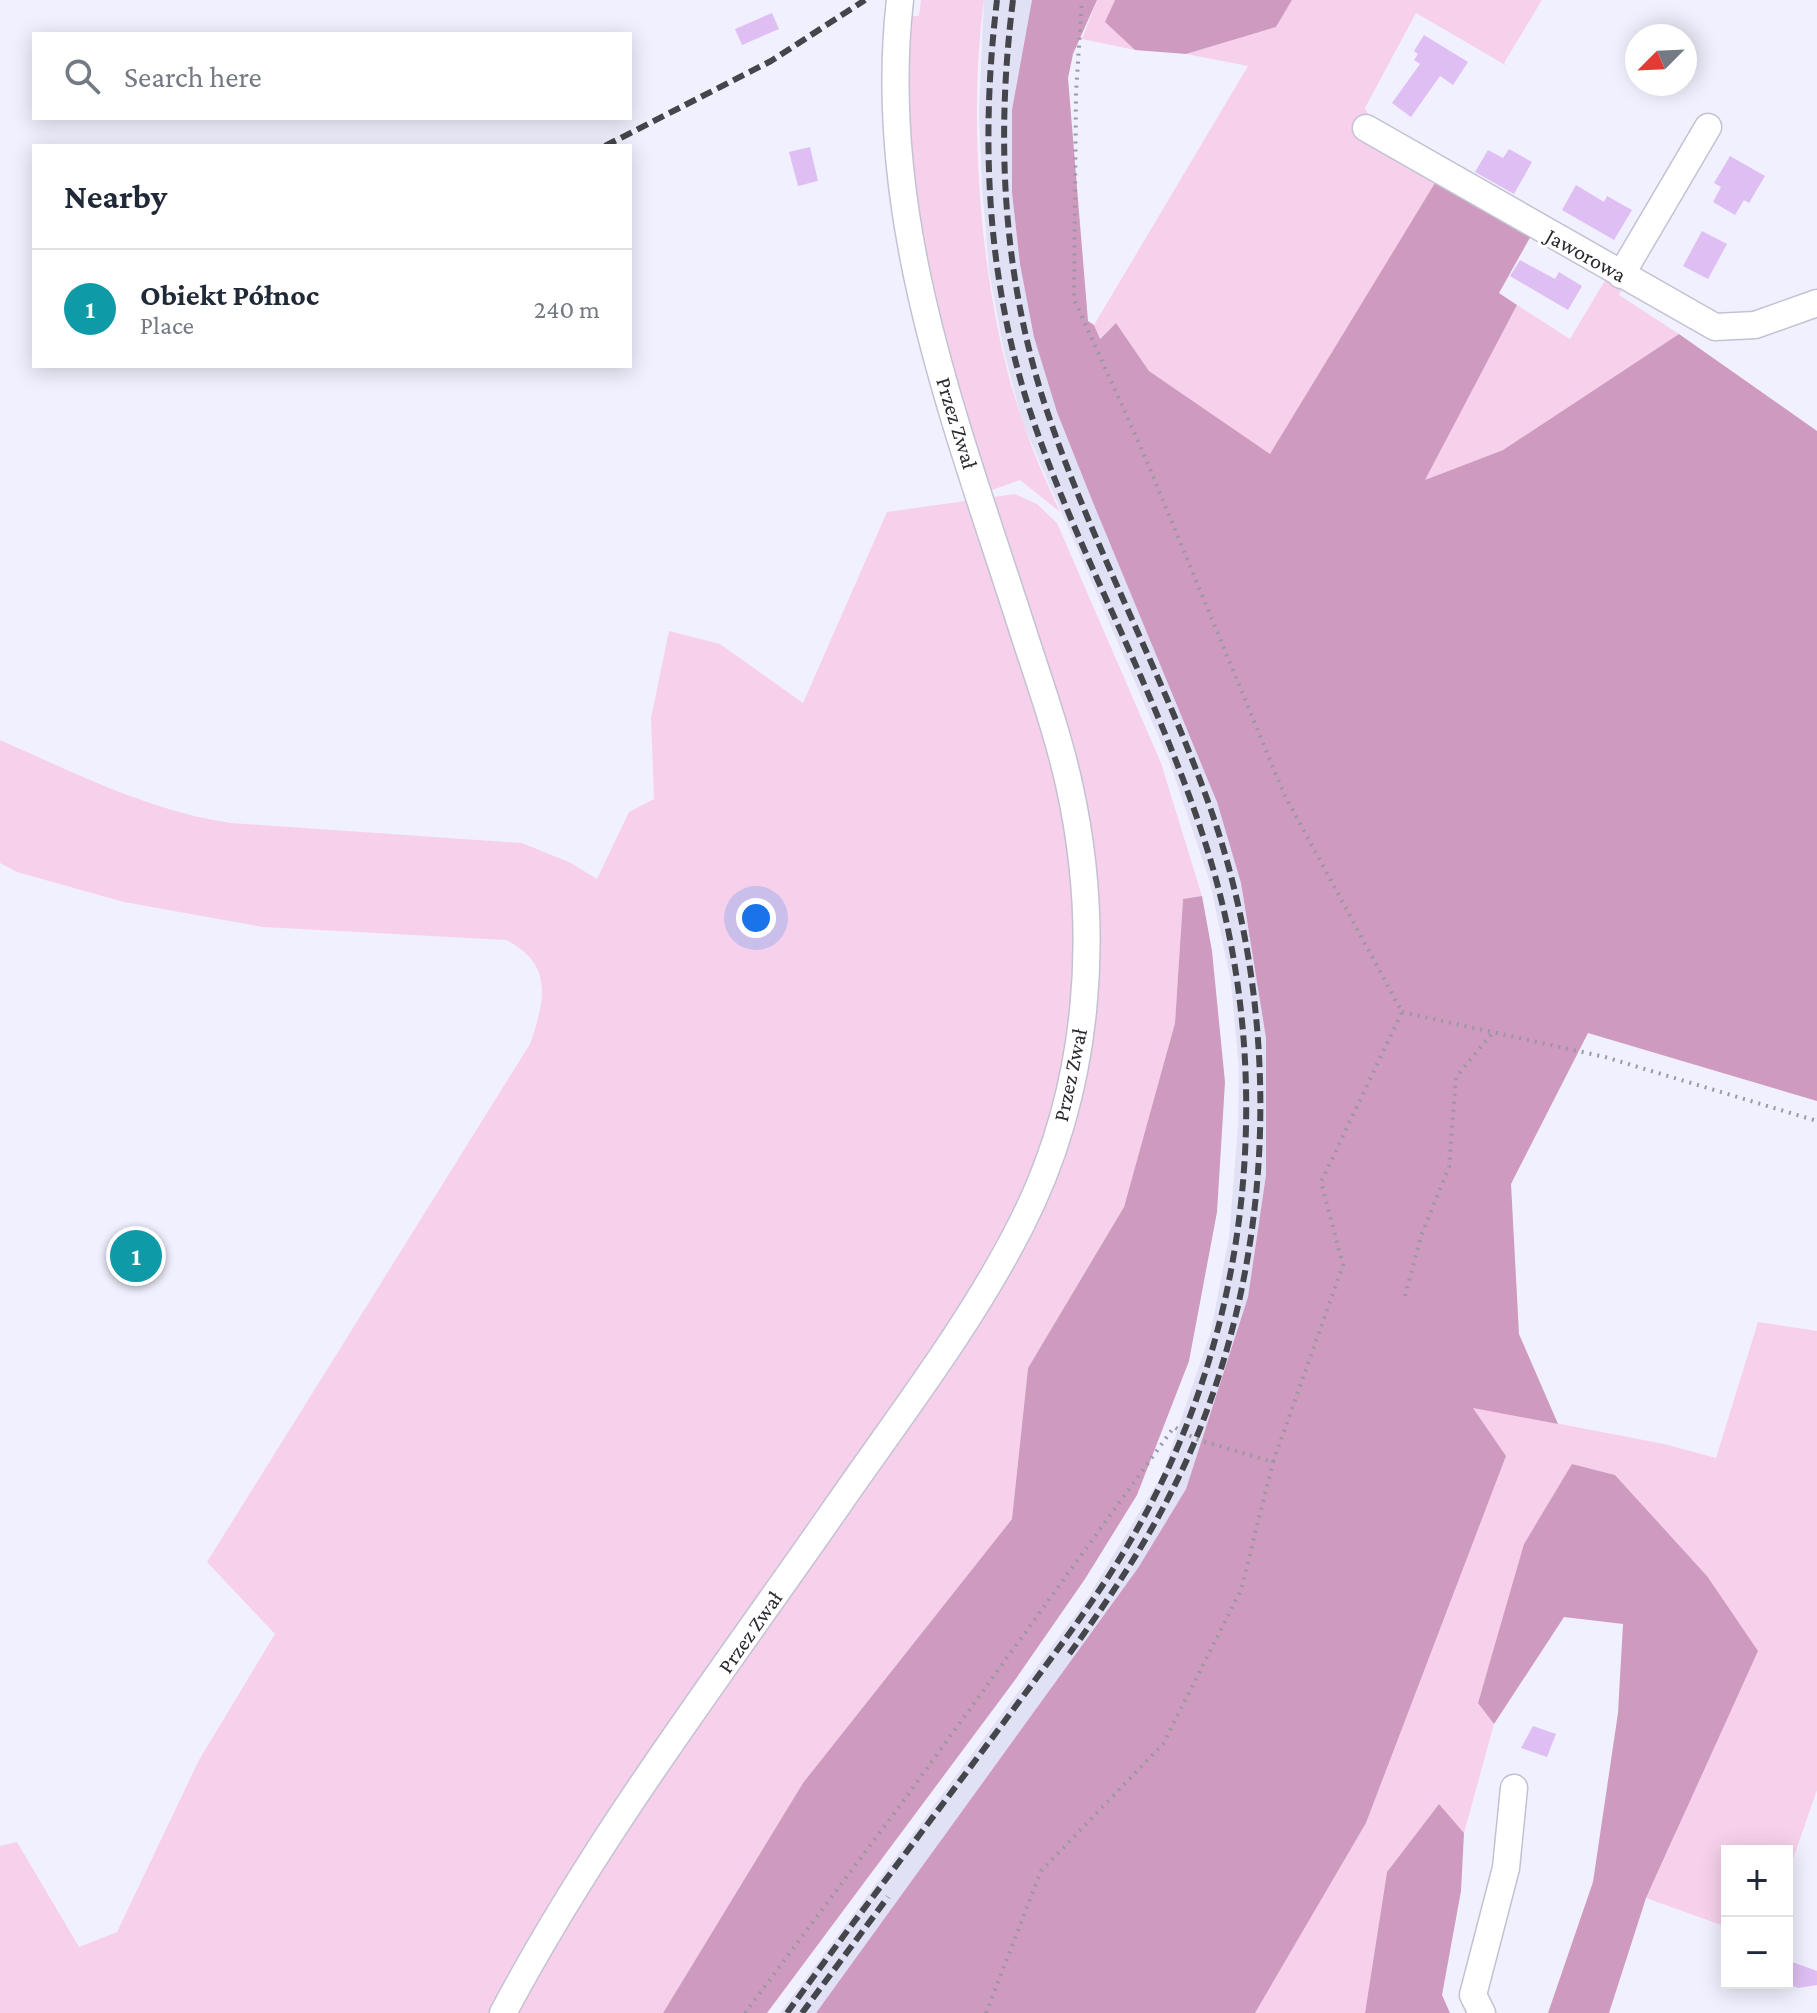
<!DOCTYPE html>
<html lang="en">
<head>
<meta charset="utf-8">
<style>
  body { margin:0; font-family:"Crimson Pro",serif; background:#f2f2f3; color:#1f2937 }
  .controls { position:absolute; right:24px; bottom:24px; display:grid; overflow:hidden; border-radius:0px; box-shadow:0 4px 20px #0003 }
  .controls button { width:72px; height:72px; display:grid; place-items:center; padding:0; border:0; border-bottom:2px solid #e0e1e3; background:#fff; color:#1f2937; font:40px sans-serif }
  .compass { position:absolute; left:1625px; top:24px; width:72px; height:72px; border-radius:50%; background:#fff; box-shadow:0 4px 20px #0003; rotate:246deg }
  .you { position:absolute; left:756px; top:918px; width:28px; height:28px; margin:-20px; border:6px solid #fff; border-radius:50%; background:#1a73e8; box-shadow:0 0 0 12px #1a73e833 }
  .badge { display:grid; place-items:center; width:52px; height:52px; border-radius:50%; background:#7c3aed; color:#fff; font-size:26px; font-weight:700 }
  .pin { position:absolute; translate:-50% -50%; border:4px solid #fff; box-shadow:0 2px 8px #0006 }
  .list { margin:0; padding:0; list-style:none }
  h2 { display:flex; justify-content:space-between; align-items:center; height:104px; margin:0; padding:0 32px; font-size:34px }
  h2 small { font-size:26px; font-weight:400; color:#747a83 }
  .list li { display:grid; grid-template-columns:52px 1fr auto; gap:24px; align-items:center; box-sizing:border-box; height:120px; padding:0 32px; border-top:2px solid #e0e1e3 }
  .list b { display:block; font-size:30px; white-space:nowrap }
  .list p { margin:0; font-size:26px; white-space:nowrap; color:#747a83 }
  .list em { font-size:26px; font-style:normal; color:#747a83 }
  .icon { flex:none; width:44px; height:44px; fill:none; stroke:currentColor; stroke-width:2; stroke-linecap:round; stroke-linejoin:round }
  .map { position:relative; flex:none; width:1817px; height:2013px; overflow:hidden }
  .search { position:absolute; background:#fff; box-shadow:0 4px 20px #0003; left:32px; top:32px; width:600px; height:88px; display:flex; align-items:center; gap:20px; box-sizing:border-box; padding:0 28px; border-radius:0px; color:#747a83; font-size:30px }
  .panel { position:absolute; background:#fff; box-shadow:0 4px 20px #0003; left:32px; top:144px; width:600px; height:224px; border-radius:0px }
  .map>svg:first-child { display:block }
  .built { fill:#e1e1f5 }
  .green { fill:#f7d1eb }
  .forest { fill:#cf9abf }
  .building { fill:#dfbff3 }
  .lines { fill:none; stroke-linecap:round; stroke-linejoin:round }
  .minor-casing { stroke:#c2c2d3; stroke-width:29 }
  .path { stroke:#9998a3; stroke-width:4; stroke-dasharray:2 6; stroke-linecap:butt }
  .minor { stroke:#fff; stroke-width:26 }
  .rail { stroke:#45454c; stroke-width:6; stroke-dasharray:12 6; stroke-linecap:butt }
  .labels { text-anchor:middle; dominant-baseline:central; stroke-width:7; stroke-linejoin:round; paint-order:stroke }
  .street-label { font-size:22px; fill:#29292f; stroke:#fff }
</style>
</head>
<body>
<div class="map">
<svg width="1817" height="2013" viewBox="0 0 1817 2013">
  <rect width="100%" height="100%" fill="#f1f0fe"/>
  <!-- built -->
  <path class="built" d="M 984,0 L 1032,0 L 1028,33 L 1058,412 L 1184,714 L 1217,802 L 1241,883 L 1266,1038 L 1266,1175 L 1248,1297 L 1186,1489 L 1138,1568 L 816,2013 L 780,2013 L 1087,1599 L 1163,1473 L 1211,1331 L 1229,1238 L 1238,1126 L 1239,1069 L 1231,982 L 1210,882 L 1170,763 L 1022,421 L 1003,347 L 989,270 L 982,186 L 979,112 Z"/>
  <!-- green -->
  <path class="green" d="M 921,0 L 984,0 C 967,123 981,304 1023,422 C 1033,453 1047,483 1060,512 L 1020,480 L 989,491 C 964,408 931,322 919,236 C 908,163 909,90 908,16 L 919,16 Z
    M 1097,0 L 1115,0 L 1106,22 L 1135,50 L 1082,39 Z
    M 1292,0 L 1542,0 L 1504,63 L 1507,66 L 1416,13 L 1365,108 L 1370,119 L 1438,178 L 1271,455 L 1149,371 L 1116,323 L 1099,339 L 1094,325 L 1248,66 L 1186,54 L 1276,27 Z
    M 1607,277 L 1624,284 L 1619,295 L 1679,334 L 1503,450 L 1424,481 L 1517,305 L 1570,339 Z
    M 1015,494 L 1037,504 L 1057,523 L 1161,763 L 1202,896 L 1183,899 L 1175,1023 L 1124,1207 L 1028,1368 L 1012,1519 L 803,1783 L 663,2013 L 0,2013 L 0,1846 L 17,1842 L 79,1947 L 117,1932 L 199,1760 L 275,1634 L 207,1562 L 530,1044 C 545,1001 554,964 506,940 L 263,927 L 124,902 L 17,872 L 0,863 L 0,740 C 75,773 149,811 231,823 L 522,843 L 571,863 L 597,879 L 629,812 L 654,799 L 651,718 L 669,631 L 720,644 L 803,703 L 887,512 Z
    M 1758,1322 L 1817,1331 L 1817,1790 L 1787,1876 L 1787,1851 L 1727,1851 L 1727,1927 L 1646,1898 L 1676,1833 L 1707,1576 L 1615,1475 L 1572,1464 L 1500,1630 L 1478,1702 L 1494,1724 L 1464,1833 L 1439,1804 L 1387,1872 L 1365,2013 L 1255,2013 L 1366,1823 L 1506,1456 L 1472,1407 L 1664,1444 L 1716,1458 Z"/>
  <!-- forest -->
  <path class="forest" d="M 1032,0 L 1097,0 L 1073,54 L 1068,78 L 1088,321 L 1094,325 L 1100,339 L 1116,323 L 1149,371 L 1270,454 L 1438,178 L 1532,234 L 1499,293 L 1517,305 L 1425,480 L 1503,450 L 1679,334 L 1817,431 L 1817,1101 L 1588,1033 L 1511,1184 L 1519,1334 L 1558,1424 L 1473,1408 L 1506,1456 L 1366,1823 L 1255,2013 L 816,2013 L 1138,1568 L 1186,1489 L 1248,1297 L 1266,1175 L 1266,1038 L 1241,883 L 1217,802 L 1092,500 L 1057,412 L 1034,337 L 1020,264 L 1012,192 L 1012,110 Z
    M 1115,0 L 1292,0 L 1276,27 L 1186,54 L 1135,50 L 1105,22 Z
    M 1202,896 L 1212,951 L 1225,1082 L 1217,1212 L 1189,1361 L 1137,1495 L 1085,1579 L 1015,1680 L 767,2013 L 663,2013 L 803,1783 L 1012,1519 L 1028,1368 L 1124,1207 L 1175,1023 L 1183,899 Z
    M 1572,1464 L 1615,1475 L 1707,1576 L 1758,1651 L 1646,1898 L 1609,2013 L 1548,2013 L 1593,1882 L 1618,1713 L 1623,1624 L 1564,1617 L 1494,1724 L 1478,1703 L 1524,1544 Z
    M 1439,1804 L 1464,1833 L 1461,1891 L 1442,1995 L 1450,2013 L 1365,2013 L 1387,1872 Z"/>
  <!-- building -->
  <path class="building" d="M 772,13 L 779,29 L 742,45 L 735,29 Z
    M 1424,35 L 1468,62 L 1453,85 L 1440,76 L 1411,117 L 1392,103 L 1420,64 L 1414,60 L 1418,54 L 1414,51 Z
    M 810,147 L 818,181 L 798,186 L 789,152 Z
    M 1509,149 L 1532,162 L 1514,194 L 1475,172 L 1488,150 L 1503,158 Z
    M 1730,156 L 1765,176 L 1749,203 L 1744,200 L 1735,215 L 1713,202 L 1721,187 L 1714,183 Z
    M 1576,185 L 1604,202 L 1607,196 L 1632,210 L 1614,240 L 1562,210 Z
    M 1702,231 L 1727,244 L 1708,279 L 1683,266 Z
    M 1520,260 L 1555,279 L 1559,272 L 1582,286 L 1568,310 L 1510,276 Z
    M 1533,1726 L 1556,1734 L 1547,1757 L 1521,1748 Z
    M 1787,1960 L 1817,1971 L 1817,1985 L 1798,1988 L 1787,1984 Z"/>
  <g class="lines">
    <!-- minor casing -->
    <g class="minor-casing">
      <path id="minor" d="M 1366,128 L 1715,327 L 1755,325 L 1817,303
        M 1621,275 L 1708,127
        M 503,2013 C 598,1834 723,1671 838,1505 C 901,1414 970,1325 1020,1227 C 1090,1091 1102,932 1069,784 C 1057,730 1038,678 1021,625 C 956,423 875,217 900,0
        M 1482,2013 L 1473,1995 L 1506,1868 L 1514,1788"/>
    </g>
    <!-- path -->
    <path class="path" d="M 1402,1012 L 1605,1057 L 1817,1121
      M 1405,1296 L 1421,1236 L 1449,1167 L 1456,1077 L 1494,1031
      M 745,2013 L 904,1800 L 1174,1427 L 1196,1439 L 1273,1462 L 1343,1265 L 1321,1182 L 1402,1012 L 1284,794 L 1143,452 L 1074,299 L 1076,93 L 1082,0
      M 986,2013 L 1041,1871 L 1163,1744 L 1241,1590 L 1273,1462"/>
    <!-- minor -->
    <use href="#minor" class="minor"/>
    <!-- rail -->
    <path class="rail" d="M 1013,0 C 996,134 1002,269 1043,399 C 1087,535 1157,662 1206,796 C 1283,1006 1279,1249 1189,1455 C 1157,1527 1114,1593 1067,1657
      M 605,146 L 771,61 L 865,0
      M 787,2013 C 858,1915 932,1819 1004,1722 C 1054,1654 1106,1588 1146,1513 C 1248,1323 1273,1092 1217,883 C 1198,812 1170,744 1141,677 C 1100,583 1054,490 1024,392 C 986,264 981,132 997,0
      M 802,2013 L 888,1897"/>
  </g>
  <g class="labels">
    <!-- street labels -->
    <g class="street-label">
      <text transform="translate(1586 255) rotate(29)">Jaworowa</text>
      <text transform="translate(957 423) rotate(73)">Przez Zwał</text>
      <text transform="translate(1070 1075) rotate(-78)">Przez Zwał</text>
      <text transform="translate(750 1632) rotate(-55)">Przez Zwał</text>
    </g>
  </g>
</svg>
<div class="controls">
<button>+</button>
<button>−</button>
</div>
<svg class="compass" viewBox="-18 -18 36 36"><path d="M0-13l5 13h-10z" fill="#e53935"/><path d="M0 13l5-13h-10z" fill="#747a83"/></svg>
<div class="you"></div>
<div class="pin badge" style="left:136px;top:1256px;background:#0f9aa8">1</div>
<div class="search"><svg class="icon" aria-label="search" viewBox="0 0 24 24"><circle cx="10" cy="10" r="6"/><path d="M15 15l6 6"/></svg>Search here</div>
<section class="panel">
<h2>Nearby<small></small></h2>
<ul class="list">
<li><span class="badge" style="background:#0f9aa8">1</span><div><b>Obiekt Północ</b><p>Place</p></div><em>240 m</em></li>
</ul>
</section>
</div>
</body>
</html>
